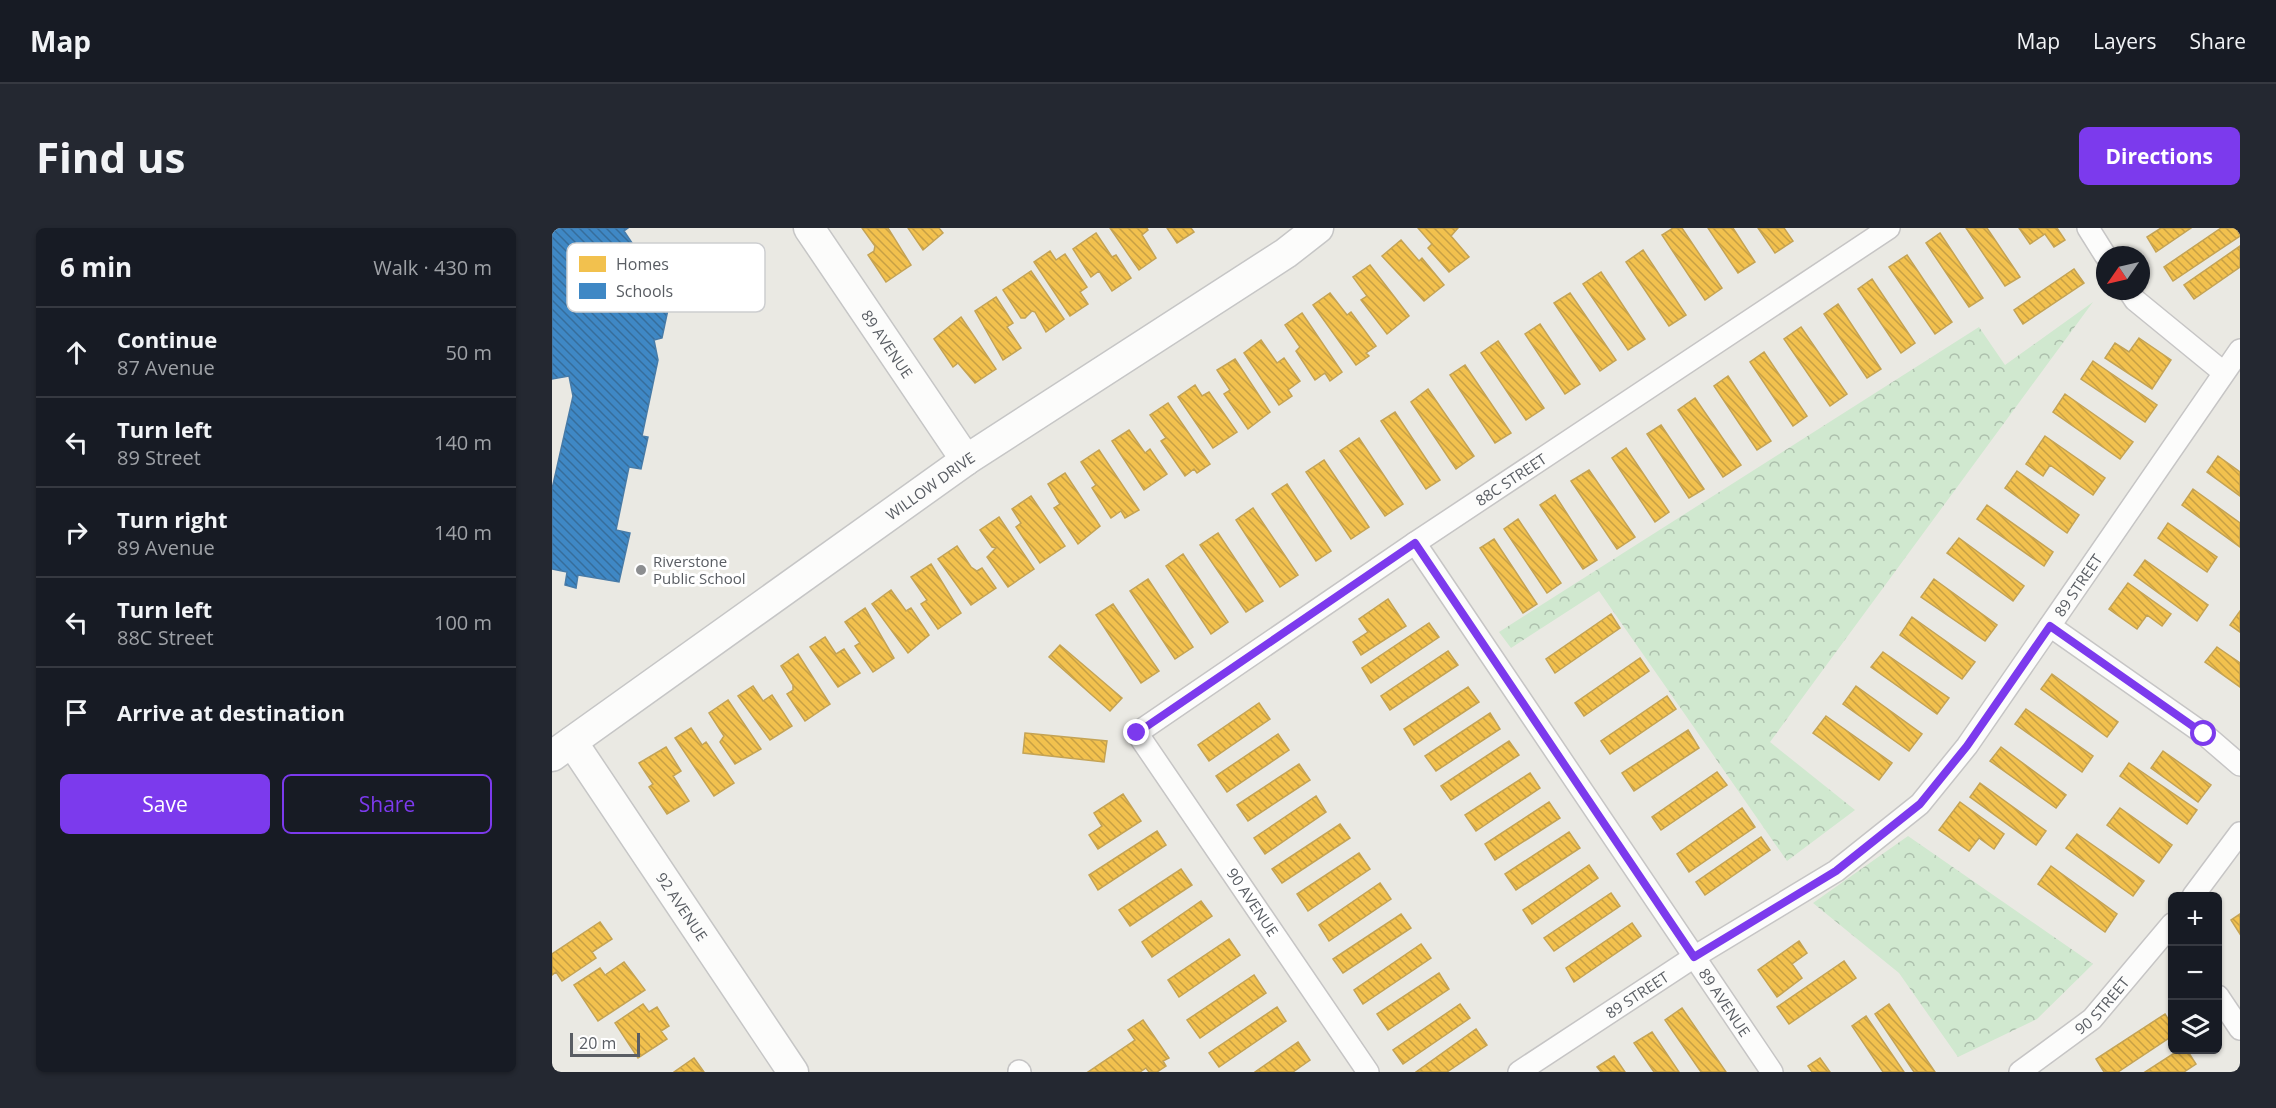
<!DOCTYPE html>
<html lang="en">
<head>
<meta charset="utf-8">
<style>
  body { margin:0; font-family:"Open Sans",sans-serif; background:#242831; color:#f1f3f6 }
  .controls { position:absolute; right:18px; bottom:18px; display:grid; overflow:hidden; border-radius:9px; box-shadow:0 2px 4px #0004 }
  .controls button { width:54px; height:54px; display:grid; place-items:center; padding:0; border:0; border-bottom:2px solid #363941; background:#171b24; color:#f1f3f6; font:30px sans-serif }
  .compass { position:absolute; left:1544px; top:18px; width:54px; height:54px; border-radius:50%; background:#171b24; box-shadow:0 2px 4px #0004; rotate:236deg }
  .scale { position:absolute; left:18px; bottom:15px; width:70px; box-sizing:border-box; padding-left:6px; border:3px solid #595d63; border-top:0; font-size:16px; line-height:21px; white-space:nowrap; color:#595d63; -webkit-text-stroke:4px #fff; paint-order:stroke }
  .stop { position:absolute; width:18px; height:18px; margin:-14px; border:4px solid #7c3aed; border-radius:50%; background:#fff }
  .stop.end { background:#7c3aed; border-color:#fff; box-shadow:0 2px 6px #0008 }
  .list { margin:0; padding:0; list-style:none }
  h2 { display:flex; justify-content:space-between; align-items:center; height:78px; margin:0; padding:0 24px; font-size:26px }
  h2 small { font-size:20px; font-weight:400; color:#9ea1a6 }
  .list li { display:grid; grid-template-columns:39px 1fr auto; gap:18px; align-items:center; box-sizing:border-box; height:90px; padding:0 24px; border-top:2px solid #363941 }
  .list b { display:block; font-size:22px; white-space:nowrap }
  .list p { margin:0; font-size:20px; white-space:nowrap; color:#9ea1a6 }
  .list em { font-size:20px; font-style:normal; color:#9ea1a6 }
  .actions { display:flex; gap:12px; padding:18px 24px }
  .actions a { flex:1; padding:14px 0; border:2px solid #7c3aed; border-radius:9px; text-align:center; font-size:21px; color:#7c3aed }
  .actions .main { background:#7c3aed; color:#fff }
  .icon { flex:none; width:33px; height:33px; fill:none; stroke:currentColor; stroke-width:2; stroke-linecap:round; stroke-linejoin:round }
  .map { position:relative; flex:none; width:1688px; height:844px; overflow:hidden; border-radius:9px }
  header { display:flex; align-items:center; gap:36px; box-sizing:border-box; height:84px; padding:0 30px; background:#171b24; border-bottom:2px solid #363941 }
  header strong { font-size:28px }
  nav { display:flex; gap:33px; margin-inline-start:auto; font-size:21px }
  .intro { display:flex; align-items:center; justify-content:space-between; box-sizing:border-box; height:144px; padding:0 36px }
  h1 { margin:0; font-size:42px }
  .button { padding:15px 27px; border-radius:9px; background:#7c3aed; color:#fff; font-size:21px; font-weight:700 }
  main { display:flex; gap:36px; padding:0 36px }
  aside { flex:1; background:#171b24; border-radius:9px; box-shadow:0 2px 4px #0004 }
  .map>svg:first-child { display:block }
  .park { fill:url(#park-crowns) }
  .homes { fill:url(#homes-back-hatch); stroke:#c4a354; stroke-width:1.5 }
  .schools { fill:url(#schools-back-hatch); stroke:#477ba8; stroke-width:1.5 }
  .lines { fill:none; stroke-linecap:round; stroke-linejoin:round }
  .street-casing { stroke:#c6c5c5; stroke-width:24 }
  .secondary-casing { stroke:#c6c6c6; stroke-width:33 }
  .street { stroke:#fcfcfb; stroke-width:21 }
  .secondary { stroke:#fcfcfb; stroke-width:30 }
  .route { stroke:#7c3aed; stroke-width:8 }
  .poi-dot { fill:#8c8e90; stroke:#fff; stroke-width:2 }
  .labels { text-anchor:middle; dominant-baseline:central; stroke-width:6; stroke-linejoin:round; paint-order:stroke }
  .street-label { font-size:15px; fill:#595d63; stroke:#fff }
  .poi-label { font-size:15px; fill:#595d63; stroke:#fff; text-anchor:start }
  .key { fill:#fff; stroke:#cdced0; stroke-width:1.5 }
  .key-label { font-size:16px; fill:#595d63 }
</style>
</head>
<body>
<header>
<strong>Map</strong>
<nav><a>Map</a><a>Layers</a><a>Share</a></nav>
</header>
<div class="intro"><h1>Find us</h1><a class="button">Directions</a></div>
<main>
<aside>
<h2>6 min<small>Walk · 430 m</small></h2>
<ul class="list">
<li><svg class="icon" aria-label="ahead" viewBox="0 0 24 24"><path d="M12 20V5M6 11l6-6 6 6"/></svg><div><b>Continue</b><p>87 Avenue</p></div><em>50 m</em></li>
<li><svg class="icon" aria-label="left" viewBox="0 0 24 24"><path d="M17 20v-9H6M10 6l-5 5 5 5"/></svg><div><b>Turn left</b><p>89 Street</p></div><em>140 m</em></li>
<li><svg class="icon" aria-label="right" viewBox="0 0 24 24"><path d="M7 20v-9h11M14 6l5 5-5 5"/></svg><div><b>Turn right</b><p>89 Avenue</p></div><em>140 m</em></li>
<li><svg class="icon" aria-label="left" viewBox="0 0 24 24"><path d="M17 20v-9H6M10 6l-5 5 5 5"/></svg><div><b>Turn left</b><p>88C Street</p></div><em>100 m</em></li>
<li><svg class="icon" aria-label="arrive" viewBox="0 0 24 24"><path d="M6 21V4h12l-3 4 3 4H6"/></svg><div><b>Arrive at destination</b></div></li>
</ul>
<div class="actions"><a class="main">Save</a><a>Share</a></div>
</aside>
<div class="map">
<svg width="1688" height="844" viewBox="0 0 1688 844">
  <defs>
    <pattern id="park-crowns" width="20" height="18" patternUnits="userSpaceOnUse" patternTransform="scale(1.5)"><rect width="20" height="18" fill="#d0e8cf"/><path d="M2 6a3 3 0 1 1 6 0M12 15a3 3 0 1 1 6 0" fill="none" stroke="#acbfac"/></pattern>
    <pattern id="homes-back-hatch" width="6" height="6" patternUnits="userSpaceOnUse" patternTransform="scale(1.5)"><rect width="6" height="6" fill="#f2c14e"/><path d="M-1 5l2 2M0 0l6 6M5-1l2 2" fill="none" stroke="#c7a044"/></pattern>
    <pattern id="schools-back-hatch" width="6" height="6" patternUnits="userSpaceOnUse" patternTransform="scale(1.5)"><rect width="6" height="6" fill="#3f88c5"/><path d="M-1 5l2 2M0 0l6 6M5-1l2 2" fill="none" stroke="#366d9b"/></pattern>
  </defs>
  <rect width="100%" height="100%" fill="#eae9e3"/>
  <!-- park -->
  <path class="park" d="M 1541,74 L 1218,514 L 1303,582 L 1235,633 L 1047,363 L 959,420 L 947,404 L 1427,99 L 1453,137 Z
    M 1356,608 L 1541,736 L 1485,791 L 1406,829 L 1347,745 L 1261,675 Z"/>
  <!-- homes -->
  <path class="homes" d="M 310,0 L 336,0 L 359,37 L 334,54 L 316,27 L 322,23 L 323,18 Z
    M 356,0 L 387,0 L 391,5 L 371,22 Z
    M 558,0 L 595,0 L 596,2 L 590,7 L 604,30 L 587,42 Z
    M 615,0 L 639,0 L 642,4 L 625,15 Z
    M 866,0 L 906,0 L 899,8 L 917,29 L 897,44 L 876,20 L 880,16 Z
    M 1121,0 L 1130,0 L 1170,60 L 1153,72 L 1110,7 Z
    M 1156,0 L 1181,0 L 1203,34 L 1186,45 Z
    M 1206,0 L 1232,0 L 1241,13 L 1223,25 Z
    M 1414,0 L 1435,0 L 1468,49 L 1453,58 Z
    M 1467,0 L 1505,0 L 1513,12 L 1502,19 L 1493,6 L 1478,16 Z
    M 1609,0 L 1639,0 L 1604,24 L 1595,9 Z
    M 1669,0 L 1684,0 L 1688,8 L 1621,53 L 1612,39 Z
    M 544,5 L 560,29 L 564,27 L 579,50 L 560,63 L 547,43 L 539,49 L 521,21 Z
    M 1388,5 L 1431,70 L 1417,79 L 1374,15 Z
    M 849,12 L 867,33 L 870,30 L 892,57 L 872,73 L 830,28 Z
    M 1688,18 L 1688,39 L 1642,71 L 1632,57 Z
    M 1091,22 L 1134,87 L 1117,98 L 1074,34 Z
    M 498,23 L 504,32 L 513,26 L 535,59 L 528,64 L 536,76 L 518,88 L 482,34 Z
    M 1355,27 L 1400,94 L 1383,106 L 1337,39 Z
    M 818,37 L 857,88 L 835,106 L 809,72 L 815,68 L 801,49 Z
    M 1522,41 L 1532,55 L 1471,96 L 1462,82 Z
    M 479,43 L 512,91 L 494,104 L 483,84 L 480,83 L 473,90 L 469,90 L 451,62 Z
    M 1049,44 L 1093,111 L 1076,122 L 1031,56 Z
    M 1320,51 L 1363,115 L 1349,125 L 1306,61 Z
    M 778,65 L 795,87 L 799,84 L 824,118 L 814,125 L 817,128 L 804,137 L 761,77 Z
    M 1018,65 L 1064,132 L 1048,143 L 1002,75 Z
    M 444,69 L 461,95 L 455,99 L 469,120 L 451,132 L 423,83 Z
    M 1286,76 L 1329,141 L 1315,150 L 1272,86 Z
    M 750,85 L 790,144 L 778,153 L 773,145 L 763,152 L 744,123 L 748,119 L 733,97 Z
    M 409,89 L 444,141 L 423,155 L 406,135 L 401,139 L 382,111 Z
    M 988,96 L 1028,156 L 1013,166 L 973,106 Z
    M 1249,99 L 1295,166 L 1278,178 L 1232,111 Z
    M 1587,110 L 1619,132 L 1600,161 L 1553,130 L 1563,115 L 1577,124 Z
    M 709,112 L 725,135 L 732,130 L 748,153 L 736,162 L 740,168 L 727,177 L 692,125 Z
    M 946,113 L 992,180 L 974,192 L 929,125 Z
    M 1212,124 L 1255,188 L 1241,198 L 1198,134 Z
    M 683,131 L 718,184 L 696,201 L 672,166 L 678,162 L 665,142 Z
    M 1541,133 L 1605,177 L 1593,194 L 1529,151 Z
    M 913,137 L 959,205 L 943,215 L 898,147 Z
    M 1176,148 L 1219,213 L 1205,222 L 1162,158 Z
    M 643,157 L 650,168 L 657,164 L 685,204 L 661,220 L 626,169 Z
    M 876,161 L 922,228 L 904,241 L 859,174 Z
    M 1513,166 L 1581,214 L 1568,231 L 1501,184 Z
    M 1143,170 L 1189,237 L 1171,249 L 1126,182 Z
    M 616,175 L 658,236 L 645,245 L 642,241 L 633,248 L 609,213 L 614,210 L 598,187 Z
    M 843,184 L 888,252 L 874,261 L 829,193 Z
    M 1109,197 L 1152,261 L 1137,270 L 1095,206 Z
    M 577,202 L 593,225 L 598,221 L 615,246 L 592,262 L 560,213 Z
    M 1493,208 L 1553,250 L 1541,267 L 1498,237 L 1491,248 L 1474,236 Z
    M 807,210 L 851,276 L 833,288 L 788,223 Z
    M 1074,220 L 1117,284 L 1103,294 L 1060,230 Z
    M 547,222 L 587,282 L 573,290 L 569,283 L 559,290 L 540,260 L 544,257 L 529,234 Z
    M 1666,228 L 1688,244 L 1688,268 L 1655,244 Z
    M 772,232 L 817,299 L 799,311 L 754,244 Z
    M 1037,242 L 1083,309 L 1065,321 L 1019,253 Z
    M 1465,243 L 1527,287 L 1515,305 L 1453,260 Z
    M 513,245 L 548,298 L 526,316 L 502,280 L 508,276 L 496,256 Z
    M 735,256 L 779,323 L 764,333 L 720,266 Z
    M 1641,261 L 1688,295 L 1688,319 L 1630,277 Z
    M 1003,267 L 1045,332 L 1031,341 L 988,277 Z
    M 479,268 L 513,318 L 488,335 L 464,299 L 469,295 L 460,281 Z
    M 1435,277 L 1501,324 L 1492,338 L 1425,291 Z
    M 701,280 L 746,347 L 728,359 L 684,292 Z
    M 447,289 L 482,341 L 456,359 L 435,329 L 444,320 L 440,319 L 428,302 Z
    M 966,291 L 1009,355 L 995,365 L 952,301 Z
    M 1616,295 L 1665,329 L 1655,344 L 1606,310 Z
    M 666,305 L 711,373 L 694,384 L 648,317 Z
    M 1407,310 L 1472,358 L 1461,373 L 1395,325 Z
    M 942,311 L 985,376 L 971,385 L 928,320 Z
    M 405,318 L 419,339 L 425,343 L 430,340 L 444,360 L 419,377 L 386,331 Z
    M 631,326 L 676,394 L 659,406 L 614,338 Z
    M 1593,332 L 1656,377 L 1645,393 L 1582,347 Z
    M 379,336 L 409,385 L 386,401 L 369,376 L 375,372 L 359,349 Z
    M 596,351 L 641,419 L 623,431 L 578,363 Z
    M 1382,351 L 1445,397 L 1433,413 L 1369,369 Z
    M 1576,355 L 1619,386 L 1610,398 L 1595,387 L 1585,401 L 1557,381 Z
    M 339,362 L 354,383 L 359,380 L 377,407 L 356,425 L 320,376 Z
    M 836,371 L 854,398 L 809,427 L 801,414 L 816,404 L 807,391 Z
    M 561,376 L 607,443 L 589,455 L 544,387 Z
    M 313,380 L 342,430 L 321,444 L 303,418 L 308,415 L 293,394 Z
    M 1688,383 L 1688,404 L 1678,397 Z
    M 1059,386 L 1068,400 L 1003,445 L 994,431 Z
    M 1360,389 L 1423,434 L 1410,451 L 1348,407 Z
    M 877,395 L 887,409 L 819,455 L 810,440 Z
    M 273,409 L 284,426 L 292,421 L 308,445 L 286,459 L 258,419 Z
    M 508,417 L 570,470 L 558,483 L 497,429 Z
    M 1665,419 L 1688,435 L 1688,459 L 1653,434 Z
    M 896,423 L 906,437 L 838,482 L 829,468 Z
    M 1331,424 L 1397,470 L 1385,486 L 1319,439 Z
    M 246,426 L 278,476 L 253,493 L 235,466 L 241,462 L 241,457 L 229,438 Z
    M 1088,430 L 1097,443 L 1032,488 L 1023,475 Z
    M 1500,446 L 1566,494 L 1555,509 L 1489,461 Z
    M 201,458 L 211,473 L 220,467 L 240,498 L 218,512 L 186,468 Z
    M 1304,458 L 1370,506 L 1357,523 L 1291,476 Z
    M 916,459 L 927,474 L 862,517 L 852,501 Z
    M 1115,468 L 1124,481 L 1058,526 L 1049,513 Z
    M 176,472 L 209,521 L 183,536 L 168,514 L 172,508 L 157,485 Z
    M 707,475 L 718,491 L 657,533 L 646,517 Z
    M 1474,481 L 1541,528 L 1530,544 L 1463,496 Z
    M 938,485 L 948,501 L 884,543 L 873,528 Z
    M 1274,488 L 1340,535 L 1327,552 L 1261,505 Z
    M 139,500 L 150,517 L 154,514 L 182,555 L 162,568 L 123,510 Z
    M 1136,502 L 1147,520 L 1082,563 L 1070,545 Z
    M 473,505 L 555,513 L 552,534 L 471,525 Z
    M 726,506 L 737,522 L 675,564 L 664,548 Z
    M 957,513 L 967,527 L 899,572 L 889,558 Z
    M 114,519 L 129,543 L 121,548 L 137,573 L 115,586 L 97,559 L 101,556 L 87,535 Z
    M 1449,519 L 1514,567 L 1504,580 L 1438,533 Z
    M 1611,523 L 1659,557 L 1646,574 L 1599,540 Z
    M 1577,535 L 1645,582 L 1635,596 L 1568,548 Z
    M 747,536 L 758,552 L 696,593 L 685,577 Z
    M 1165,544 L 1175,557 L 1109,602 L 1100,589 Z
    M 978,545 L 988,560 L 924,603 L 913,587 Z
    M 1428,555 L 1494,603 L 1484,617 L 1418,569 Z
    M 571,566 L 589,593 L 546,621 L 537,607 L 550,598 L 542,585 Z
    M 764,568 L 774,584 L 713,626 L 702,610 Z
    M 997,574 L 1008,590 L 943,632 L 933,616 Z
    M 1408,574 L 1452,606 L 1442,621 L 1427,610 L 1417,623 L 1387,602 Z
    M 1190,580 L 1203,599 L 1137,644 L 1125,626 Z
    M 1568,580 L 1620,617 L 1607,635 L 1555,597 Z
    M 788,596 L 798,610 L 730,655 L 720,641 Z
    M 605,603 L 614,617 L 546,662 L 537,647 Z
    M 1017,604 L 1028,620 L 964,662 L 953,646 Z
    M 1525,606 L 1592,653 L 1581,668 L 1514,620 Z
    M 1209,609 L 1218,622 L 1153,667 L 1144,654 Z
    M 807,625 L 818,641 L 756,683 L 745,666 Z
    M 1037,637 L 1046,650 L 980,696 L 971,682 Z
    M 1499,638 L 1565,686 L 1553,704 L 1486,656 Z
    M 629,641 L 640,657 L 578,698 L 567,682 Z
    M 828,655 L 839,671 L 777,713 L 767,697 Z
    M 1059,665 L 1068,678 L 1002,723 L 992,710 Z
    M 649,673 L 660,688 L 600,729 L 590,714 Z
    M 849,686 L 859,700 L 791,745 L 781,731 Z
    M 1688,686 L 1688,706 L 1679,692 Z
    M 48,694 L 60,711 L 40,724 L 44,730 L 10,753 L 4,744 L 0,747 L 0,726 Z
    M 1080,695 L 1089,708 L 1022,754 L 1014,740 Z
    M 677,711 L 688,727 L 627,769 L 616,752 Z
    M 1247,713 L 1255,725 L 1240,736 L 1250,750 L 1225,769 L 1206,742 Z
    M 869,716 L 879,730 L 811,776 L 802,762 Z
    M 1292,733 L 1304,750 L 1237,796 L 1225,779 Z
    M 72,734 L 93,762 L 46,793 L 22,757 L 48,740 L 53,747 Z
    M 887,745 L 897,761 L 836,802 L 825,786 Z
    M 702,747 L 714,765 L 648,810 L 635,792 Z
    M 91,776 L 97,784 L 105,779 L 117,798 L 109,803 L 115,811 L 86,830 L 63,795 Z
    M 908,776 L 918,790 L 851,836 L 841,822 Z
    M 1337,776 L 1383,844 L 1362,844 L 1323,786 Z
    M 725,779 L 734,793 L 667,839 L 657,825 Z
    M 1130,780 L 1174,844 L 1149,844 L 1113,792 Z
    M 1613,786 L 1620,797 L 1620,808 L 1566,844 L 1552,844 L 1544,831 Z
    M 1314,788 L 1352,844 L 1331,844 L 1300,798 Z
    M 591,792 L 617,830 L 611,833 L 614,838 L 605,844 L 597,844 L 594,840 L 588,844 L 536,844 L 583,812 L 576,802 Z
    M 924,801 L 935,817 L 895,844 L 864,844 Z
    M 1100,804 L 1127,844 L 1102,844 L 1082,815 Z
    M 746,814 L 758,832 L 741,844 L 703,844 Z
    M 1627,822 L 1635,822 L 1644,836 L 1632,844 L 1593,844 Z
    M 1062,828 L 1073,844 L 1049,844 L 1045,839 Z
    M 142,830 L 152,844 L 122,844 Z
    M 1268,830 L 1278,844 L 1260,844 L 1256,838 Z"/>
  <!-- schools -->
  <path class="schools" d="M 0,0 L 76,0 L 72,3 L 88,27 L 129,20 L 110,110 L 102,112 L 106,132 L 90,208 L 96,209 L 89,241 L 77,239 L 64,302 L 78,305 L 67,354 L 26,347 L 24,360 L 13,357 L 15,344 L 0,341 L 0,261 L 21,168 L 17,148 L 0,151 Z"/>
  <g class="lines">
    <!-- street casing -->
    <g class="street-casing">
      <g id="street">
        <path d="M 1536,0 L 1553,27"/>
        <path d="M 1577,63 L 1583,72 L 1671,144"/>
        <path id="s1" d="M 863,315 L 1220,844"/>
        <path d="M 1498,398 L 1652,506 L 1688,537"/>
        <path d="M 1641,668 L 1688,605"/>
        <path d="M 1666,768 L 1688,801"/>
        <path d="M 467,843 L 468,844"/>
        <path id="s2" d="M 816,844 L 585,505 L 863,315 L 1337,0"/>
        <path id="s3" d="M 967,844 L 1142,729 L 1284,643 L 1368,576 L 1415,518 L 1688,122"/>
        <path id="s4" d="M 1468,844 L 1540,791 L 1620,696"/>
      </g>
    </g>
    <!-- secondary casing -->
    <g class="secondary-casing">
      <g id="secondary">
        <path id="s5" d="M 257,0 L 414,232"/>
        <path id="s6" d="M 20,514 L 241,844"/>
        <path id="s7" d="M 0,528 L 414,232 L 734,25 L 766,0"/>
      </g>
    </g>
    <!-- street -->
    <use href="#street" class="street"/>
    <!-- secondary -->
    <use href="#secondary" class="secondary"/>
  </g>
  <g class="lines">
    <!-- route -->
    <path class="route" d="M 585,505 L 863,315 L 1142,729 L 1284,643 L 1368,576 L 1415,518 L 1498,398 L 1652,506"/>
  </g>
  <!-- markers -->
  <circle class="poi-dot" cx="89" cy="342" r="6"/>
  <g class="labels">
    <!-- street labels -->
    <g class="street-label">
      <text stroke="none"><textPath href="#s5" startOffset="140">89 AVENUE</textPath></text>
      <text stroke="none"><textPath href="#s2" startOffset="862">88C STREET</textPath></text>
      <text stroke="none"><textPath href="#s7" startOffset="465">WILLOW DRIVE</textPath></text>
      <text stroke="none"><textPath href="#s3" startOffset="753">89 STREET</textPath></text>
      <text transform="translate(701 674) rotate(56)">90 AVENUE</text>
      <text stroke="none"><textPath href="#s6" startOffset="198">92 AVENUE</textPath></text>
      <text stroke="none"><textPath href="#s3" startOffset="141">89 STREET</textPath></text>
      <text stroke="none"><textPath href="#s1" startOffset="554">89 AVENUE</textPath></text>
      <text stroke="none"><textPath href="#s4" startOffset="106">90 STREET</textPath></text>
    </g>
    <!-- poi labels -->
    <g class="poi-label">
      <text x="101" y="333">Riverstone<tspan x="101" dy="17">Public School</tspan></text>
    </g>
  </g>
  <!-- legend -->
  <rect x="15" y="15" width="198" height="69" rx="9" class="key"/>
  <rect x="27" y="28" width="27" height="16" fill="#f2c14e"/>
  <rect x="27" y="55" width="27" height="16" fill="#3f88c5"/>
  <g class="key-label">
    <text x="64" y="42">Homes</text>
    <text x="64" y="69">Schools</text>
  </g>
</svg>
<div class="controls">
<button>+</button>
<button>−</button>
<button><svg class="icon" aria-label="layers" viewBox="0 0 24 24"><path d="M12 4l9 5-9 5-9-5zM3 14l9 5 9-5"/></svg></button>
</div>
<svg class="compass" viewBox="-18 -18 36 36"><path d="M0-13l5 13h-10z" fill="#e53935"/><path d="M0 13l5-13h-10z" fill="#9ea1a6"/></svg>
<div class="scale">20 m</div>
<div class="stop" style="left:1652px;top:506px"></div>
<div class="stop end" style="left:585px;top:505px"></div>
</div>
</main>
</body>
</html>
